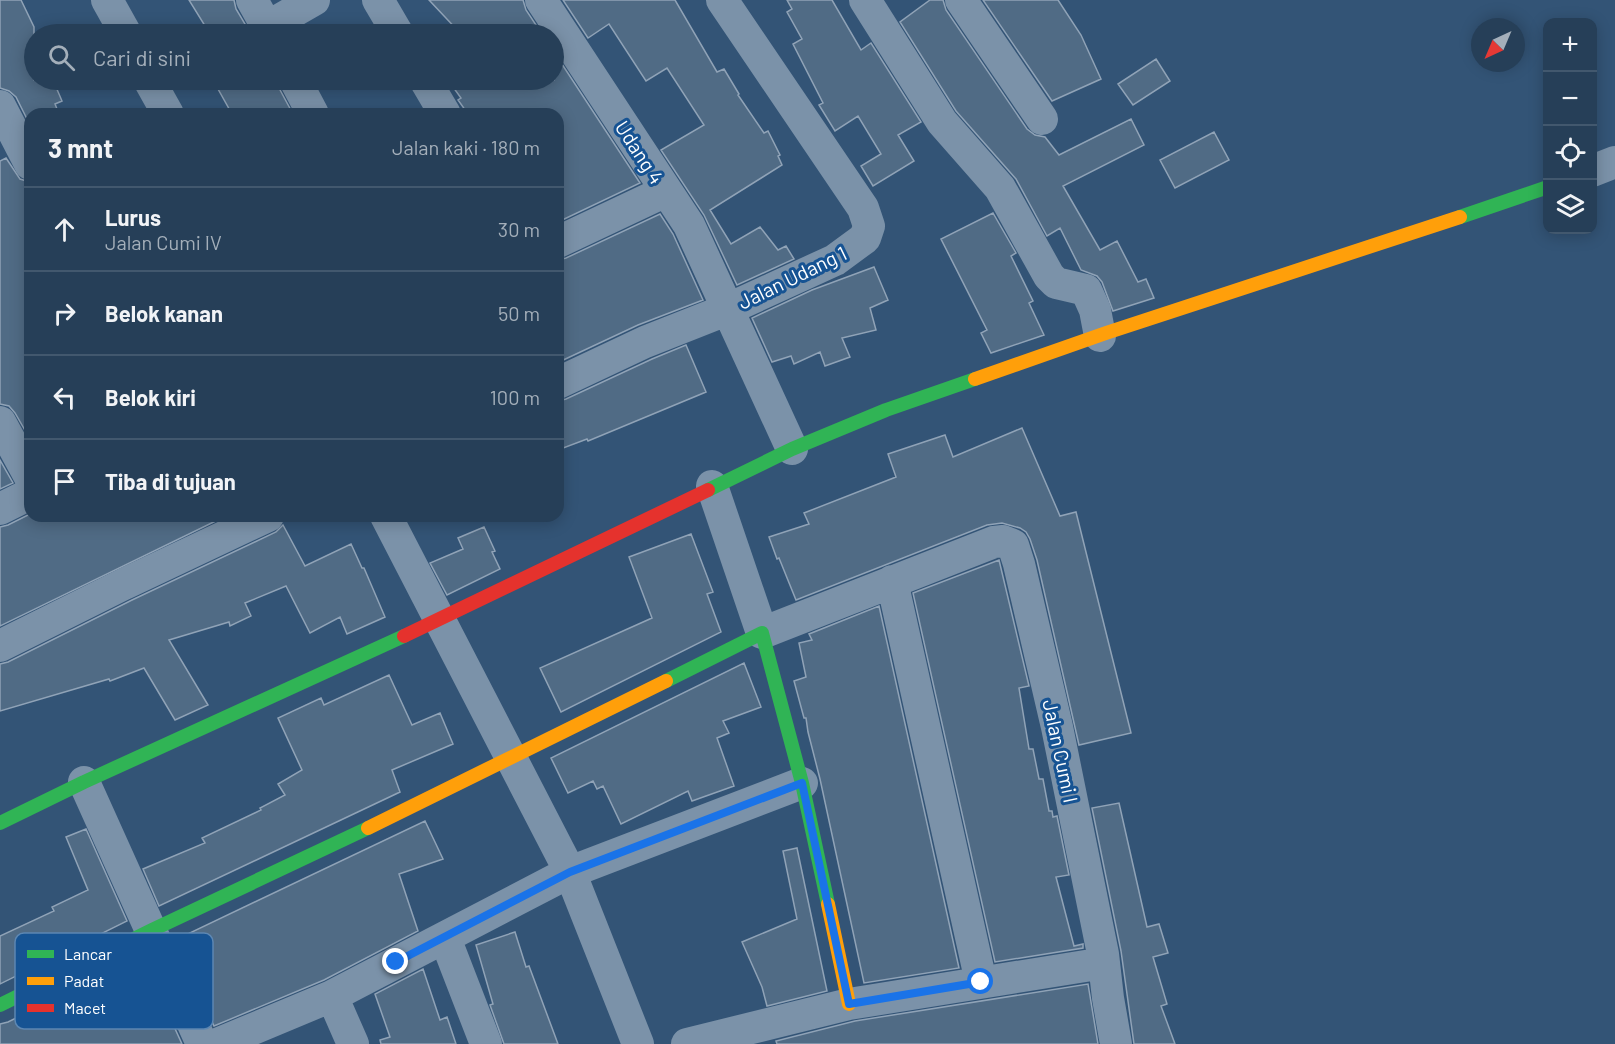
<!DOCTYPE html>
<html lang="id">
<head>
<meta charset="utf-8">
<style>
  body { margin:0; font-family:Barlow,sans-serif; background:#324a61; color:#f1f3f6 }
  .controls { position:absolute; right:18px; top:18px; display:grid; overflow:hidden; border-radius:12px; box-shadow:0 3px 15px #0003 }
  .controls button { width:54px; height:54px; display:grid; place-items:center; padding:0; border:0; border-bottom:2px solid #42586e; background:#263f58; color:#f1f3f6; font:30px sans-serif }
  .compass { position:absolute; left:1471px; top:18px; width:54px; height:54px; border-radius:50%; background:#263f58; box-shadow:0 3px 15px #0003; rotate:224deg }
  .stop { position:absolute; width:18px; height:18px; margin:-14px; border:4px solid #1a73e8; border-radius:50%; background:#fff }
  .stop.end { background:#1a73e8; border-color:#fff; box-shadow:0 2px 6px #0008 }
  .list { margin:0; padding:0; list-style:none }
  h2 { display:flex; justify-content:space-between; align-items:center; height:78px; margin:0; padding:0 24px; font-size:26px }
  h2 small { font-size:20px; font-weight:400; color:#a4afba }
  .list li { display:grid; grid-template-columns:39px 1fr auto; gap:18px; align-items:center; box-sizing:border-box; height:84px; padding:0 24px; border-top:2px solid #42586e }
  .list b { display:block; font-size:22px; white-space:nowrap }
  .list p { margin:0; font-size:20px; white-space:nowrap; color:#a4afba }
  .list em { font-size:20px; font-style:normal; color:#a4afba }
  .icon { flex:none; width:33px; height:33px; fill:none; stroke:currentColor; stroke-width:2; stroke-linecap:round; stroke-linejoin:round }
  .map { position:relative; flex:none; width:1615px; height:1044px; overflow:hidden }
  .search { position:absolute; background:#263f58; box-shadow:0 3px 15px #0003; left:24px; top:24px; width:540px; height:66px; display:flex; align-items:center; gap:15px; box-sizing:border-box; padding:0 21px; border-radius:33px; color:#a4afba; font-size:22px }
  .panel { position:absolute; background:#263f58; box-shadow:0 3px 15px #0003; left:24px; top:108px; width:540px; height:414px; border-radius:18px }
  .map>svg:first-child { display:block }
  .building { fill:#506b85; stroke:#90a3b7; stroke-width:1.5 }
  .lines { fill:none; stroke-linecap:round; stroke-linejoin:round }
  .street { stroke:#7b92a9; stroke-width:32 }
  .fast { stroke:#30b455; stroke-width:14 }
  .slow { stroke:#ff9f0a; stroke-width:14 }
  .jam { stroke:#e5322d; stroke-width:14 }
  .route { stroke:#1a73e8; stroke-width:8 }
  .labels { text-anchor:middle; dominant-baseline:central; stroke-width:6; stroke-linejoin:round; paint-order:stroke }
  .street-label { font-size:20px; fill:#fff; stroke:#165393 }
  .key { fill:#165393; stroke:#5c87b3; stroke-width:1.5 }
  .key-label { font-size:16px; fill:#fff }
</style>
</head>
<body>
<div class="map">
<svg width="1615" height="1044" viewBox="0 0 1615 1044">
  <rect width="100%" height="100%" fill="#335476"/>
  <!-- building -->
  <path class="building" d="M 0,0 L 21,0 L 34,27 L 34,80 L 53,80 L 62,101 L 55,104 L 59,114 L 30,114 L 30,125 L 16,97 L 9,91 L 0,88 Z
    M 189,0 L 234,0 L 236,9 L 251,34 L 210,34 Z
    M 429,0 L 523,0 L 526,10 L 542,34 L 461,34 Z
    M 563,0 L 675,0 L 717,72 L 724,69 L 739,94 L 738,95 L 764,133 L 768,131 L 780,155 L 778,156 L 782,165 L 710,210 L 731,244 L 760,227 L 778,250 L 786,246 L 794,259 L 737,285 L 704,215 L 661,150 L 704,125 L 667,68 L 646,81 L 609,24 L 588,38 Z
    M 787,0 L 832,0 L 861,50 L 871,43 L 921,122 L 898,135 L 914,161 L 873,186 L 861,166 L 881,154 L 858,116 L 835,131 L 819,105 L 823,103 L 793,44 L 802,39 L 787,12 L 792,9 Z
    M 930,0 L 943,0 L 946,10 L 1027,129 L 1035,135 L 1045,137 L 1059,155 L 1131,119 L 1144,145 L 1063,186 L 1100,250 L 1117,241 L 1138,282 L 1146,279 L 1154,298 L 1113,311 L 1102,282 L 1097,276 L 1081,270 L 1060,228 L 1047,236 L 1016,179 L 956,111 L 900,22 Z
    M 983,0 L 1058,0 L 1081,35 L 1101,79 L 1052,101 Z
    M 554,52 L 640,183 L 558,222 L 558,114 L 468,114 L 458,100 L 461,98 L 448,80 L 554,80 Z
    M 1156,59 L 1170,81 L 1133,105 L 1118,84 Z
    M 213,80 L 277,80 L 279,88 L 293,114 L 232,114 Z
    M 1214,132 L 1229,160 L 1175,188 L 1160,160 Z
    M 6,158 L 20,179 L 30,182 L 30,439 L 15,413 L 9,406 L 0,404 L 0,161 Z
    M 993,213 L 1016,253 L 1011,256 L 1033,301 L 1029,303 L 1044,335 L 991,353 L 981,333 L 987,330 L 941,239 Z
    M 660,214 L 673,234 L 703,300 L 638,325 L 559,362 L 558,260 L 566,258 Z
    M 874,267 L 888,300 L 870,308 L 876,330 L 842,338 L 850,357 L 825,366 L 820,352 L 794,364 L 791,356 L 772,362 L 752,318 L 812,290 Z
    M 686,345 L 706,392 L 588,441 L 587,439 L 558,450 L 558,401 L 566,399 L 652,359 Z
    M 1022,428 L 1060,516 L 1076,512 L 1131,733 L 1079,745 L 1037,560 L 1030,539 L 1026,532 L 1020,528 L 1002,523 L 987,525 L 796,600 L 779,558 L 777,559 L 769,537 L 809,524 L 804,513 L 896,477 L 888,454 L 945,435 L 953,457 Z
    M 0,460 L 13,483 L 0,489 Z
    M 30,514 L 30,516 L 226,516 L 0,626 L 0,527 L 8,525 Z
    M 283,525 L 305,566 L 351,544 L 362,568 L 364,568 L 385,617 L 347,634 L 340,617 L 310,633 L 286,586 L 245,603 L 251,616 L 230,626 L 229,622 L 169,640 L 208,705 L 175,720 L 144,668 L 110,681 L 109,679 L 0,711 L 0,664 L 8,662 L 132,600 L 276,532 Z
    M 484,527 L 495,551 L 492,552 L 500,569 L 447,595 L 430,563 L 463,549 L 458,538 Z
    M 691,534 L 713,592 L 707,594 L 721,632 L 561,712 L 540,668 L 652,618 L 629,557 Z
    M 999,560 L 1029,686 L 1019,688 L 1029,749 L 1033,749 L 1039,779 L 1043,779 L 1049,811 L 1052,811 L 1053,817 L 1057,816 L 1069,875 L 1056,877 L 1074,946 L 1083,944 L 1083,948 L 995,962 L 913,593 Z
    M 879,606 L 959,968 L 864,983 L 820,779 L 808,732 L 806,718 L 804,718 L 794,681 L 806,677 L 799,643 L 812,640 L 809,634 Z
    M 744,663 L 761,707 L 723,721 L 729,733 L 717,738 L 734,786 L 692,801 L 688,791 L 621,824 L 603,786 L 597,789 L 593,781 L 568,793 L 551,758 Z
    M 389,675 L 412,725 L 440,713 L 453,744 L 392,770 L 400,792 L 159,906 L 143,869 L 205,843 L 202,838 L 261,810 L 260,808 L 285,795 L 278,784 L 302,770 L 278,718 L 321,698 L 324,705 Z
    M 1119,803 L 1147,927 L 1159,924 L 1168,953 L 1153,957 L 1167,1004 L 1161,1006 L 1175,1044 L 1134,1044 L 1121,951 L 1092,808 Z
    M 425,821 L 443,859 L 399,874 L 418,931 L 324,980 L 214,1026 L 175,940 Z
    M 86,829 L 127,921 L 0,984 L 0,936 L 54,911 L 52,907 L 88,890 L 66,837 Z
    M 797,848 L 827,991 L 767,1006 L 762,987 L 742,942 L 797,919 L 783,851 Z
    M 515,932 L 526,967 L 529,966 L 558,1044 L 504,1044 L 490,1005 L 493,1004 L 476,945 Z
    M 120,967 L 142,1020 L 166,1009 L 182,1044 L 0,1044 L 0,1024 L 8,1022 Z
    M 423,969 L 440,1020 L 447,1017 L 456,1044 L 381,1044 L 380,1040 L 390,1037 L 375,994 Z
    M 1088,984 L 1098,1044 L 777,1044 L 776,1041 L 855,1021 Z"/>
  <g class="lines">
    <!-- street -->
    <path class="street" d="M 107,0 L 126,34
      M 252,0 L 271,34
      M 378,0 L 398,34
      M 541,0 L 689,225 L 792,449
      M 865,0 L 942,122 L 1000,188 L 1049,276 L 1056,283 L 1086,290 L 1095,310 L 1100,336
      M 961,0 L 1042,119
      M 267,27 L 314,0
      M 149,80 L 168,114
      M 295,80 L 313,114
      M 425,80 L 445,114
      M 0,106 L 30,164
      M 1592,171 L 1615,162
      M 558,242 L 666,191
      M 558,383 L 645,342 L 726,310 L 835,260 L 865,238 L 869,226 L 863,208 L 722,0
      M 0,422 L 30,477
      M 712,486 L 762,633 L 994,542 L 1003,541 L 1013,545 L 1019,564 L 1057,727 L 1103,954 L 1108,998 L 1116,1044
      M 0,509 L 30,494
      M 386,516 L 570,872 L 638,1044
      M 892,581 L 981,982
      M 0,646 L 124,584 L 268,516
      M 84,782 L 202,1044
      M 445,938 L 486,1044
      M 217,1044 L 332,996
      M 353,1044 L 332,996 L 570,872 L 802,783
      M 687,1044 L 849,1004 L 1104,963"/>
    <!-- fast -->
    <path class="fast" d="M 1460,217 L 1548,187
      M 708,490 L 792,449 L 886,410 L 975,379
      M 666,681 L 762,633 L 802,783 L 828,904
      M 0,823 L 84,782 L 404,636
      M 0,1005 L 152,930 L 368,828"/>
    <!-- slow -->
    <path class="slow" d="M 975,379 L 1106,333 L 1460,217
      M 368,828 L 666,681
      M 828,904 L 849,1004"/>
    <!-- jam -->
    <path class="jam" d="M 404,636 L 708,490"/>
  </g>
  <g class="lines">
    <!-- route -->
    <path class="route" d="M 396,962 L 570,872 L 802,783 L 849,1004 L 981,982"/>
  </g>
  <g class="labels">
    <!-- street labels -->
    <g class="street-label">
      <text transform="translate(640 152) rotate(57)">Udang 4</text>
      <text transform="translate(792 277) rotate(-26)">Jalan Udang 1</text>
      <text transform="translate(1061 751) rotate(78)">Jalan Cumi I</text>
    </g>
  </g>
  <!-- legend -->
  <rect x="15" y="933" width="198" height="96" rx="9" class="key"/>
  <rect x="27" y="950" width="27" height="8" fill="#30b455"/>
  <rect x="27" y="977" width="27" height="8" fill="#ff9f0a"/>
  <rect x="27" y="1004" width="27" height="8" fill="#e5322d"/>
  <g class="key-label">
    <text x="64" y="960">Lancar</text>
    <text x="64" y="987">Padat</text>
    <text x="64" y="1014">Macet</text>
  </g>
</svg>
<div class="controls">
<button>+</button>
<button>−</button>
<button><svg class="icon" aria-label="locate" viewBox="0 0 24 24"><circle cx="12" cy="12" r="6"/><path d="M12 2v4M12 18v4M2 12h4M18 12h4"/></svg></button>
<button><svg class="icon" aria-label="layers" viewBox="0 0 24 24"><path d="M12 4l9 5-9 5-9-5zM3 14l9 5 9-5"/></svg></button>
</div>
<svg class="compass" viewBox="-18 -18 36 36"><path d="M0-13l5 13h-10z" fill="#e53935"/><path d="M0 13l5-13h-10z" fill="#a4afba"/></svg>
<div class="stop" style="left:981px;top:982px"></div>
<div class="stop end" style="left:396px;top:962px"></div>
<div class="search"><svg class="icon" aria-label="search" viewBox="0 0 24 24"><circle cx="10" cy="10" r="6"/><path d="M15 15l6 6"/></svg>Cari di sini</div>
<section class="panel">
<h2>3 mnt<small>Jalan kaki · 180 m</small></h2>
<ul class="list">
<li><svg class="icon" aria-label="ahead" viewBox="0 0 24 24"><path d="M12 20V5M6 11l6-6 6 6"/></svg><div><b>Lurus</b><p>Jalan Cumi IV</p></div><em>30 m</em></li>
<li><svg class="icon" aria-label="right" viewBox="0 0 24 24"><path d="M7 20v-9h11M14 6l5 5-5 5"/></svg><div><b>Belok kanan</b></div><em>50 m</em></li>
<li><svg class="icon" aria-label="left" viewBox="0 0 24 24"><path d="M17 20v-9H6M10 6l-5 5 5 5"/></svg><div><b>Belok kiri</b></div><em>100 m</em></li>
<li><svg class="icon" aria-label="arrive" viewBox="0 0 24 24"><path d="M6 21V4h12l-3 4 3 4H6"/></svg><div><b>Tiba di tujuan</b></div></li>
</ul>
</section>
</div>
</body>
</html>
